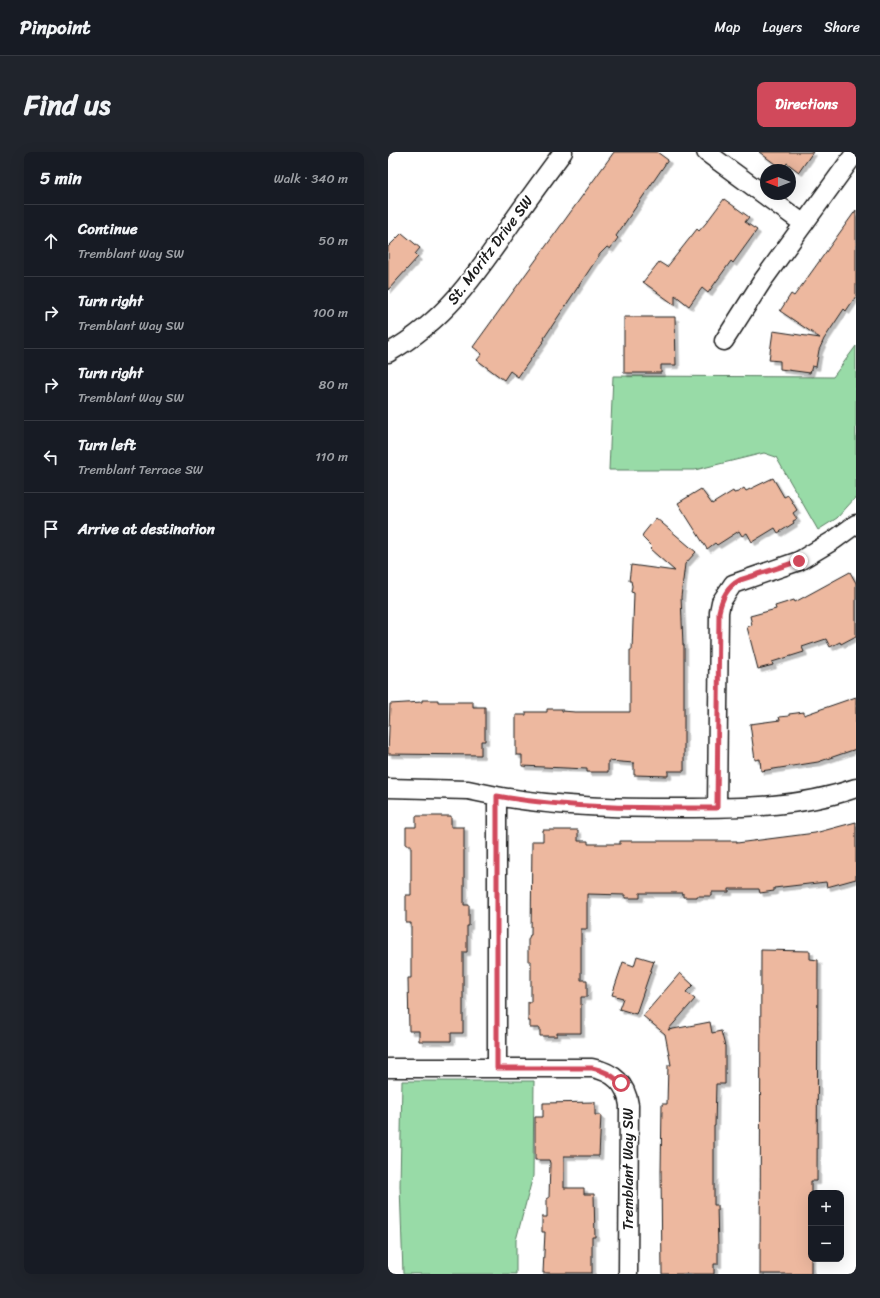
<!DOCTYPE html>
<html lang="en">
<head>
<meta charset="utf-8">
<style>
  body { margin:0; font-family:Sriracha,sans-serif; background:#20242c; color:#f1f3f6 }
  .controls { position:absolute; right:12px; bottom:12px; display:grid; overflow:hidden; border-radius:8px; box-shadow:0 4px 16px #0002 }
  .controls button { width:36px; height:36px; display:grid; place-items:center; padding:0; border:0; border-bottom:1px solid #363941; background:#171b24; color:#f1f3f6; font:20px sans-serif }
  .compass { position:absolute; left:372px; top:12px; width:36px; height:36px; border-radius:50%; background:#171b24; box-shadow:0 4px 16px #0002; rotate:270deg }
  .stop { position:absolute; width:12px; height:12px; margin:-9px; border:3px solid #d1495b; border-radius:50%; background:#fff }
  .stop.end { background:#d1495b; border-color:#fff; box-shadow:0 1px 4px #0008 }
  .list { margin:0; padding:0; list-style:none }
  h2 { display:flex; justify-content:space-between; align-items:center; height:52px; margin:0; padding:0 16px; font-size:17px }
  h2 small { font-size:13px; font-weight:400; color:#9ea1a6 }
  .list li { display:grid; grid-template-columns:26px 1fr auto; gap:12px; align-items:center; box-sizing:border-box; height:72px; padding:0 16px; border-top:1px solid #363941 }
  .list b { display:block; font-size:15px; white-space:nowrap }
  .list p { margin:0; font-size:13px; white-space:nowrap; color:#9ea1a6 }
  .list em { font-size:13px; font-style:normal; color:#9ea1a6 }
  .icon { flex:none; width:22px; height:22px; fill:none; stroke:currentColor; stroke-width:2; stroke-linecap:round; stroke-linejoin:round }
  .map { position:relative; flex:none; width:468px; height:1122px; overflow:hidden; border-radius:8px }
  header { display:flex; align-items:center; gap:24px; box-sizing:border-box; height:56px; padding:0 20px; background:#171b24; border-bottom:1px solid #363941 }
  header strong { font-size:19px }
  nav { display:flex; gap:22px; margin-inline-start:auto; font-size:14px }
  .intro { display:flex; align-items:center; justify-content:space-between; box-sizing:border-box; height:96px; padding:0 24px }
  h1 { margin:0; font-size:28px }
  .button { padding:10px 18px; border-radius:8px; background:#d1495b; color:#fff; font-size:14px; font-weight:700 }
  main { display:flex; gap:24px; padding:0 24px }
  aside { flex:1; background:#171b24; border-radius:8px; box-shadow:0 4px 16px #0002 }
  .map>svg:first-child { display:block }
  .green { fill:#98dba7; stroke:#5a7c62 }
  .building { fill:#edb89f; stroke:#1c1c1c; filter:url(#shadow) }
  .lines { fill:none; stroke-linecap:round; stroke-linejoin:round }
  .minor-casing { stroke:#1c1c1c; stroke-width:21 }
  .minor { stroke:#fff; stroke-width:18 }
  .route { stroke:#d1495b; stroke-width:5 }
  .labels { text-anchor:middle; dominant-baseline:central; stroke-width:4; stroke-linejoin:round; paint-order:stroke }
  .street-label { font-size:15px; fill:#1c1c1c; stroke:#fff }
</style>
</head>
<body>
<header>
<strong>Pinpoint</strong>
<nav><a>Map</a><a>Layers</a><a>Share</a></nav>
</header>
<div class="intro"><h1>Find us</h1><a class="button">Directions</a></div>
<main>
<aside>
<h2>5 min<small>Walk · 340 m</small></h2>
<ul class="list">
<li><svg class="icon" aria-label="ahead" viewBox="0 0 24 24"><path d="M12 20V5M6 11l6-6 6 6"/></svg><div><b>Continue</b><p>Tremblant Way SW</p></div><em>50 m</em></li>
<li><svg class="icon" aria-label="right" viewBox="0 0 24 24"><path d="M7 20v-9h11M14 6l5 5-5 5"/></svg><div><b>Turn right</b><p>Tremblant Way SW</p></div><em>100 m</em></li>
<li><svg class="icon" aria-label="right" viewBox="0 0 24 24"><path d="M7 20v-9h11M14 6l5 5-5 5"/></svg><div><b>Turn right</b><p>Tremblant Way SW</p></div><em>80 m</em></li>
<li><svg class="icon" aria-label="left" viewBox="0 0 24 24"><path d="M17 20v-9H6M10 6l-5 5 5 5"/></svg><div><b>Turn left</b><p>Tremblant Terrace SW</p></div><em>110 m</em></li>
<li><svg class="icon" aria-label="arrive" viewBox="0 0 24 24"><path d="M6 21V4h12l-3 4 3 4H6"/></svg><div><b>Arrive at destination</b></div></li>
</ul>
</aside>
<div class="map">
<svg width="468" height="1122" viewBox="0 0 468 1122">
  <defs>
    <filter id="shadow"><feDropShadow dx="3.5" dy="3.5" stdDeviation="0" flood-color="#0004"/></filter>
  </defs>
  <rect width="100%" height="100%" fill="#fff"/>
  <filter id="ink" filterUnits="userSpaceOnUse"><feTurbulence type="fractalNoise" baseFrequency=".025" numOctaves="2"/><feDisplacementMap in="SourceGraphic" scale="8" xChannelSelector="R" yChannelSelector="G"/><feConvolveMatrix kernelMatrix="1 2 1 2 8 2 1 2 1" color-interpolation-filters="sRGB"/></filter>
  <g filter="url(#ink)">
    <!-- green -->
    <path class="green" d="M 468,194 L 468,345 L 449,366 L 430,378 L 388,305 L 376,301 L 307,318 L 221,318 L 225,224 L 445,225 Z
      M 14,929 L 146,929 L 145,1024 L 128,1088 L 128,1122 L 15,1122 L 12,1034 Z"/>
    <!-- building -->
    <path class="building" d="M 226,0 L 269,0 L 280,8 L 228,84 L 230,86 L 222,97 L 219,95 L 212,102 L 156,186 L 157,187 L 130,225 L 122,219 L 116,228 L 89,208 L 94,202 L 85,195 Z
      M 371,0 L 425,0 L 411,20 L 399,11 L 395,18 Z
      M 336,47 L 361,65 L 357,70 L 369,78 L 345,111 L 343,109 L 320,141 L 314,136 L 301,154 L 287,143 L 287,153 L 255,130 L 271,110 L 279,115 L 309,77 L 311,79 L 318,71 Z
      M 468,58 L 468,144 L 458,159 L 456,157 L 436,187 L 431,198 L 428,215 L 424,214 L 422,221 L 392,217 L 392,209 L 381,208 L 385,179 L 432,186 L 392,159 L 403,142 L 406,144 L 420,125 Z
      M 14,81 L 32,96 L 27,102 L 30,105 L 0,138 L 0,95 Z
      M 236,165 L 287,165 L 288,213 L 273,213 L 273,221 L 236,221 Z
      M 385,326 L 396,345 L 400,343 L 409,358 L 405,361 L 409,367 L 405,369 L 406,371 L 390,381 L 387,376 L 364,390 L 359,381 L 354,384 L 351,379 L 329,393 L 327,391 L 319,397 L 290,351 L 313,337 L 324,352 L 345,339 L 346,341 L 350,340 L 356,336 L 358,339 Z
      M 268,366 L 308,400 L 297,412 L 293,445 L 295,493 L 296,493 L 296,619 L 280,619 L 280,624 L 246,623 L 246,611 L 220,609 L 220,620 L 199,620 L 199,617 L 134,614 L 134,603 L 128,603 L 128,563 L 138,563 L 138,560 L 159,560 L 159,557 L 174,557 L 174,559 L 187,560 L 242,560 L 242,498 L 244,498 L 246,441 L 243,440 L 244,434 L 243,429 L 241,429 L 243,413 L 287,419 L 262,397 L 264,395 L 254,385 L 255,382 Z
      M 462,420 L 468,431 L 468,484 L 453,492 L 452,490 L 442,495 L 438,487 L 414,495 L 416,500 L 384,510 L 385,513 L 370,517 L 359,475 L 364,473 L 362,464 L 388,457 L 387,454 L 406,448 L 407,450 Z
      M 468,545 L 468,597 L 430,610 L 373,619 L 372,607 L 367,608 L 362,572 L 392,568 L 391,565 L 401,564 L 401,562 L 416,560 L 416,563 Z
      M 34,548 L 50,548 L 50,550 L 85,550 L 85,555 L 97,555 L 97,589 L 93,589 L 93,603 L 0,602 L 2,552 L 34,550 Z
      M 28,664 L 63,664 L 63,675 L 76,675 L 76,753 L 81,753 L 81,774 L 79,774 L 79,800 L 75,800 L 75,881 L 63,881 L 63,889 L 31,889 L 31,879 L 21,879 L 20,826 L 23,826 L 23,771 L 18,771 L 18,743 L 23,743 L 23,693 L 18,693 L 18,675 L 28,675 Z
      M 468,670 L 468,727 L 439,735 L 438,730 L 386,736 L 386,739 L 372,741 L 371,737 L 341,737 L 341,740 L 324,740 L 324,744 L 309,744 L 309,745 L 295,745 L 295,741 L 252,741 L 252,746 L 237,746 L 237,743 L 199,742 L 199,777 L 193,777 L 193,828 L 199,828 L 199,845 L 193,845 L 193,881 L 169,881 L 169,884 L 152,884 L 152,876 L 142,876 L 142,869 L 140,869 L 140,850 L 143,850 L 143,809 L 140,809 L 140,788 L 142,783 L 143,783 L 144,689 L 155,689 L 155,678 L 190,678 L 190,689 L 200,689 L 200,692 L 232,692 L 232,689 L 349,689 L 349,691 L 427,681 Z
      M 373,798 L 422,799 L 422,807 L 430,808 L 429,1029 L 423,1029 L 423,1122 L 372,1122 Z
      M 249,804 L 266,809 L 248,862 L 231,857 L 235,846 L 224,843 L 235,810 L 246,814 Z
      M 292,821 L 305,833 L 298,840 L 307,847 L 280,878 L 322,870 L 324,881 L 333,879 L 337,894 L 337,932 L 328,932 L 327,974 L 326,974 L 326,1053 L 329,1053 L 330,1095 L 330,1112 L 326,1112 L 326,1122 L 274,1122 L 273,1020 L 274,952 L 279,952 L 280,913 L 283,913 L 277,882 L 255,864 Z
      M 207,950 L 207,963 L 213,963 L 211,1004 L 176,1004 L 176,1036 L 196,1036 L 196,1042 L 206,1042 L 207,1085 L 204,1085 L 204,1121 L 155,1121 L 157,1080 L 154,1080 L 154,1065 L 159,1065 L 159,1046 L 161,1046 L 162,1011 L 161,1008 L 147,1008 L 147,965 L 155,965 L 155,951 Z"/>
    <g class="lines">
      <!-- minor casing -->
      <g class="minor-casing">
        <path id="minor" d="M 318,0 L 416,72
          M 336,189 L 375,128 L 468,0
          M 0,201 C 58,168 88,123 125,69 C 141,46 158,23 175,0
          M 0,636 L 80,638 L 109,644
          M 329,656 L 331,460 L 333,450 L 345,432 L 411,409 L 446,388 L 468,372
          M 0,916 L 204,916 C 225,920 238,931 241,953 L 240,1122
          M 109,916 L 109,644 C 170,655 229,656 291,656 C 351,656 411,656 468,636"/>
      </g>
      <!-- minor -->
      <use href="#minor" class="minor"/>
    </g>
  </g>
  <g class="lines" filter="url(#ink)">
    <!-- route -->
    <path class="route" d="M 233,931 C 224,923 216,918 204,916 L 109,916 L 109,644 C 182,657 255,656 329,656 L 331,460 C 334,446 339,435 352,428 L 411,409"/>
  </g>
  <g class="labels">
    <!-- street labels -->
    <g class="street-label">
      <text transform="translate(102 98) rotate(-53)">St. Moritz Drive SW</text>
      <text transform="translate(240 1017) rotate(-90)">Tremblant Way SW</text>
    </g>
  </g>
</svg>
<div class="controls">
<button>+</button>
<button>−</button>
</div>
<svg class="compass" viewBox="-18 -18 36 36"><path d="M0-13l5 13h-10z" fill="#e53935"/><path d="M0 13l5-13h-10z" fill="#9ea1a6"/></svg>
<div class="stop" style="left:233px;top:931px"></div>
<div class="stop end" style="left:411px;top:409px"></div>
</div>
</main>
</body>
</html>
